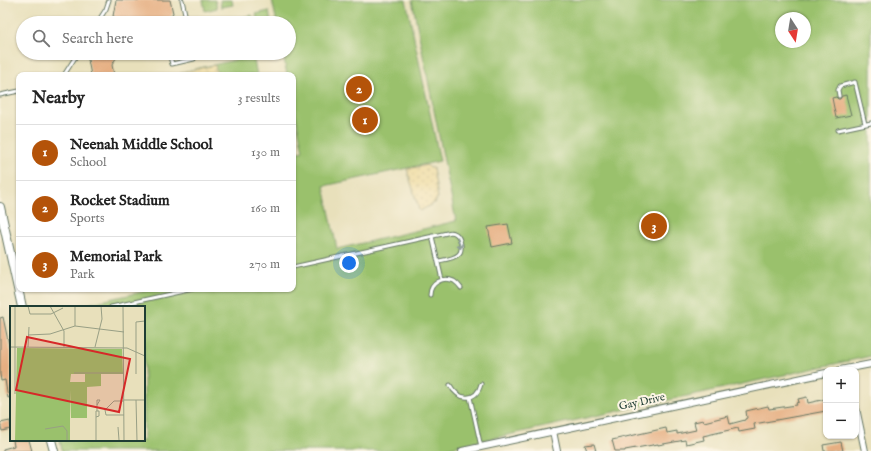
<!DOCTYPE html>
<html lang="en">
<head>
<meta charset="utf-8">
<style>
  body { margin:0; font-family:"IM FELL English",serif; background:#f2f2f2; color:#222 }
  .controls { position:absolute; right:12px; bottom:12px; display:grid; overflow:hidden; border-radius:8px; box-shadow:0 1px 3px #0004 }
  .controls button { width:36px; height:36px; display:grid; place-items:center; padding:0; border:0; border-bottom:1px solid #e0e0e0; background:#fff; color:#222; font:20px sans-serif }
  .compass { position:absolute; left:775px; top:12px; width:36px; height:36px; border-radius:50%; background:#fff; box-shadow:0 1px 3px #0004; rotate:168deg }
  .you { position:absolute; left:349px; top:263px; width:14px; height:14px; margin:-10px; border:3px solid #fff; border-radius:50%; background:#1a73e8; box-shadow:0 0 0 6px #1a73e833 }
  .badge { display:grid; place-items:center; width:26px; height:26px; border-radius:50%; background:#b45309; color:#fff; font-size:13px; font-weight:700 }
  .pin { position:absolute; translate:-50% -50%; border:2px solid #fff; box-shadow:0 1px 4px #0006 }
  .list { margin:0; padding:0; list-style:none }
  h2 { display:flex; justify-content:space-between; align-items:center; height:52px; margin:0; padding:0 16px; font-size:17px }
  h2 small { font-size:13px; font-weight:400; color:#767676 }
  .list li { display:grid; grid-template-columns:26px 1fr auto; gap:12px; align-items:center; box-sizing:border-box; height:56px; padding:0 16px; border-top:1px solid #e0e0e0 }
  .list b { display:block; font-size:15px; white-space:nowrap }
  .list p { margin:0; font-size:13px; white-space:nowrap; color:#767676 }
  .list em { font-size:13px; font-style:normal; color:#767676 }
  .icon { flex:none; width:22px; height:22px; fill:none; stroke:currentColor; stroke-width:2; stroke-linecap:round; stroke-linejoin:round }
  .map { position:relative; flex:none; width:871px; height:451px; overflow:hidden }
  .search { position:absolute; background:#fff; box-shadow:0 1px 3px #0004; left:16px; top:16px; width:280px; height:44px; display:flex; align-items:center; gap:10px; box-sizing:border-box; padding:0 14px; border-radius:22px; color:#767676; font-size:15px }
  .panel { position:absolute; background:#fff; box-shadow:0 1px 3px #0004; left:16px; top:72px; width:280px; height:220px; border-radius:8px }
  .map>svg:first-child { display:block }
  .green { fill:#9ac16c; stroke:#5c7f50; fill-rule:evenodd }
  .sand { fill:url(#sand-dots); stroke:#868c69 }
  .building { fill:#e6af82 }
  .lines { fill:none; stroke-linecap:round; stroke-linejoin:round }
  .service-casing { stroke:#657663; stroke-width:5 }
  .minor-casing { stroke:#657663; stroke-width:8 }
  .secondary-casing { stroke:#657663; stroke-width:10 }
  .service { stroke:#fff; stroke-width:3 }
  .minor { stroke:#fff; stroke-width:6 }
  .secondary { stroke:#fff; stroke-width:8 }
  .oneway { stroke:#8f9e9a }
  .labels { text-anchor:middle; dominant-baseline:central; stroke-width:4; stroke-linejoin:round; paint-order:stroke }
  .street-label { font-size:11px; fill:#1f3d34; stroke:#fcf5e5 }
  .inset-road { fill:none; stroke:#989f85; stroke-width:1 }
  .view { fill:#d62828; fill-opacity:0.15; stroke:#d62828; stroke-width:2 }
  .inset-edge { fill:none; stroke:#1f3d34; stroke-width:2 }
</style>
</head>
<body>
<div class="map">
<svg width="871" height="451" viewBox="0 0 871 451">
  <defs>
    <pattern id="sand-dots" width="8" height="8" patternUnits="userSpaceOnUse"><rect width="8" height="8" fill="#eeda9e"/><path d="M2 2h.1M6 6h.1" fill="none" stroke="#ccbc89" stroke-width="1.8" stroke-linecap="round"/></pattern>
  </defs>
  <rect width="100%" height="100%" fill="#fcf5e5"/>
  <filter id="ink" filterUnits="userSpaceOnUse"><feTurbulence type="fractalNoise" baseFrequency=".025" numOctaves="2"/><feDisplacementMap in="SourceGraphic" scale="8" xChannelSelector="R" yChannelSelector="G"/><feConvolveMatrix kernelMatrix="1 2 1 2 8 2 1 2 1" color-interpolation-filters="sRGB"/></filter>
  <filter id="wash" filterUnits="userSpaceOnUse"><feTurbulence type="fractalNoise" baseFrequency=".012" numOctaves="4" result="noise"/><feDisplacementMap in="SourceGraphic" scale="16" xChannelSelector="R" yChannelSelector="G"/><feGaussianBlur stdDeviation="0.9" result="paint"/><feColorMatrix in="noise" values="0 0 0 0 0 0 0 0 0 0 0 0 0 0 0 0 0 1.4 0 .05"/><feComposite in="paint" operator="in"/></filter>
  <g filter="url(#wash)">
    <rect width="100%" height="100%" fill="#e8e0bb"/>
    <!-- green -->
    <path class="green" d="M 203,0 L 215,0 L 217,8 L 205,11 Z
      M 220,0 L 232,0 L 233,5 L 221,7 Z
      M 272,0 L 406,0 L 440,161 L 324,186 L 337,249 L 423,229 L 456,221 L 412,0 L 869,0 L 871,13 L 871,356 L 434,451 L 62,451 L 60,440 L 144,440 L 144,307 L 74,307 L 155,289 L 293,289 L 293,153 L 303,151 L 293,103 L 293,75 L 287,75 L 283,53 L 289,53 L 289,23 L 277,23 ZM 781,18 L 805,18 L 805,42 L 781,42 Z
      M 269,11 L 271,23 L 258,23 L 256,14 Z
      M 252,15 L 254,23 L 241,23 L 240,18 Z
      M 253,56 L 257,75 L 180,75 L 182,72 Z"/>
    <!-- sand -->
    <path class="sand" d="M 215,65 L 217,75 L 180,75 L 182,72 Z
      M 427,165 L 430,168 L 433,168 L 438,198 L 436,199 L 436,202 L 420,211 L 419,210 L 407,169 Z"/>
    <g id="blocks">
      <!-- building -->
      <path class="building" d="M 116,0 L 170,0 L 173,13 L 166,23 L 112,23 L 116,18 L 113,16 Z
        M 93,53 L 119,53 L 112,65 L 114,75 L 91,75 L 88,60 Z
        M 846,95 L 851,115 L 836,118 L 832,98 L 836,97 L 838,99 L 840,99 L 842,96 Z
        M 508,224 L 512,243 L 492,247 L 488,227 Z
        M 3,317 L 11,355 L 11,397 L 8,398 L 5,380 L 1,381 L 0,374 L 0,318 Z
        M 807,397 L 808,403 L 826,399 L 826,411 L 754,424 L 755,429 L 739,432 L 738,428 L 703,436 L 704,440 L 686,444 L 685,440 L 658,445 L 658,444 L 625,450 L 625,451 L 615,451 L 612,440 L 666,428 L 667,433 L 677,431 L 677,434 L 696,430 L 694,422 L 703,420 L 704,422 L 728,416 L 730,424 L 745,420 L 745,419 L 747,418 L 746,411 L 768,406 L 769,409 L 797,405 L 796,403 L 799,402 L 798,399 Z
        M 10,421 L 11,429 L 2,431 L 0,423 Z
        M 13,440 L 29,440 L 32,451 L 3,451 L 3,449 L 14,446 Z
        M 841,442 L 843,451 L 824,451 L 823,445 Z
        M 594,444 L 596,451 L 587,451 L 585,445 Z"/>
    </g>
  </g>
  <g filter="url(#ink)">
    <use href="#blocks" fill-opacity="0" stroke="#657663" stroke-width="1"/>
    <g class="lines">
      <!-- service casing -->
      <g class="service-casing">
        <path id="service" d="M 182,0 L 187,23
          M 97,23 L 106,9 L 109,0
          M 179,23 L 186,21
          M 169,53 L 172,64 L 194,59 L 193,53
          M 64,75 L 78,53
          M 0,95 L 19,91
          M 839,96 L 838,90 L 840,86 L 855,82 L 865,124
          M 838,130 L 871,123
          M 432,236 L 442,280
          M 293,267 L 447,233 C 450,232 453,232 456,234 C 461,238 463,250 459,254 C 454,259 444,260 438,261
          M 430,295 C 430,283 443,276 454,281 C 457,283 459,285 461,288
          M 111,307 L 193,289
          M 450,385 C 458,400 476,403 481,384
          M 470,397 L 481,447"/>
      </g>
      <!-- minor casing -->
      <g class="minor-casing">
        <path id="minor" d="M 840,370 L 871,364
          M 856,408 L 865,451
          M 553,431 L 557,451
          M 462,451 L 826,373"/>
      </g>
      <!-- secondary casing -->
      <g class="secondary-casing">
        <path id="secondary" d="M 0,207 L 22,307
          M 51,440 L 54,451"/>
      </g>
      <!-- service -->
      <use href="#service" class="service"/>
      <!-- minor -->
      <use href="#minor" class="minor"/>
      <!-- secondary -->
      <use href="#secondary" class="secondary"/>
    </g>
    <!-- one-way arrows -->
    <defs><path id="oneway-shaft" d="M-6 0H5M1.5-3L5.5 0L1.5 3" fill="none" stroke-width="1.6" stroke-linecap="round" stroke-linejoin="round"/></defs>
    <use class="oneway" href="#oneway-shaft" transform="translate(459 243) rotate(74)"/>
  </g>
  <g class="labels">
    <!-- street labels -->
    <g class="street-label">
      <text transform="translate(642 402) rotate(-12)">Gay Drive</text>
    </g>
  </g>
  <!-- overview -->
  <g transform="translate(10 306)">
    <rect width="135" height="135" fill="#e8e0bb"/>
    <path d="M 7,42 L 112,43 L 113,68 L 91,68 L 91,80 L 77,81 L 77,112 L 61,112 L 60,84 L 60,135 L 5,135 ZM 61,68 L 75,68 L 75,76 L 60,76 Z" fill="#9ac16c" fill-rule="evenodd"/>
    <path class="inset-road" d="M 5,0 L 5,88M 18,0 L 20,8 L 41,8 L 53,2M 40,0 L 54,25 L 54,41M 113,0 L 114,135M 65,20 L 65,0M 18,29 L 40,28 L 65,20 L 114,26M 0,41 L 117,42 L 135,50M 18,41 L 19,21M 85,41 L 92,13 L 91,0M 64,67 L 114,67M 126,68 L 126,16 L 135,15M 114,94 L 135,94M 126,94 L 127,135M 87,105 L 87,94 L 90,94 L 87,99M 114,109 L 96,109 L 95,104 L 104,95 L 114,95M 86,111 L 89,110 L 89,105 L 86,105 L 86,135M 108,121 L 109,134M 35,123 L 53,120 L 57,125 L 57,135"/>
    <path class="view" d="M 17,31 L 120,53 L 109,106 L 6,84 Z"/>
    <rect width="135" height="135" class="inset-edge"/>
  </g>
</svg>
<div class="controls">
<button>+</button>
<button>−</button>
</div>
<svg class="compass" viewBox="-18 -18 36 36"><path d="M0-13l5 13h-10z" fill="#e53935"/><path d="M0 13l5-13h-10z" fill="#767676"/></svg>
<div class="you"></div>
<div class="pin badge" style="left:365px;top:120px">1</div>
<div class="pin badge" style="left:359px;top:89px">2</div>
<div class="pin badge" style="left:654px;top:226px">3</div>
<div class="search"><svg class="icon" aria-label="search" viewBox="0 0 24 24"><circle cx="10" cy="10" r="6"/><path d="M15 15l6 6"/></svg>Search here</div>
<section class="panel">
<h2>Nearby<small>3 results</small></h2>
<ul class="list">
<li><span class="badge">1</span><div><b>Neenah Middle School</b><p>School</p></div><em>130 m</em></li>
<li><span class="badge">2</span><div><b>Rocket Stadium</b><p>Sports</p></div><em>160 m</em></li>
<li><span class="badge">3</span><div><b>Memorial Park</b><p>Park</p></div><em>270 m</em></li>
</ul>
</section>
</div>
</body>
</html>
